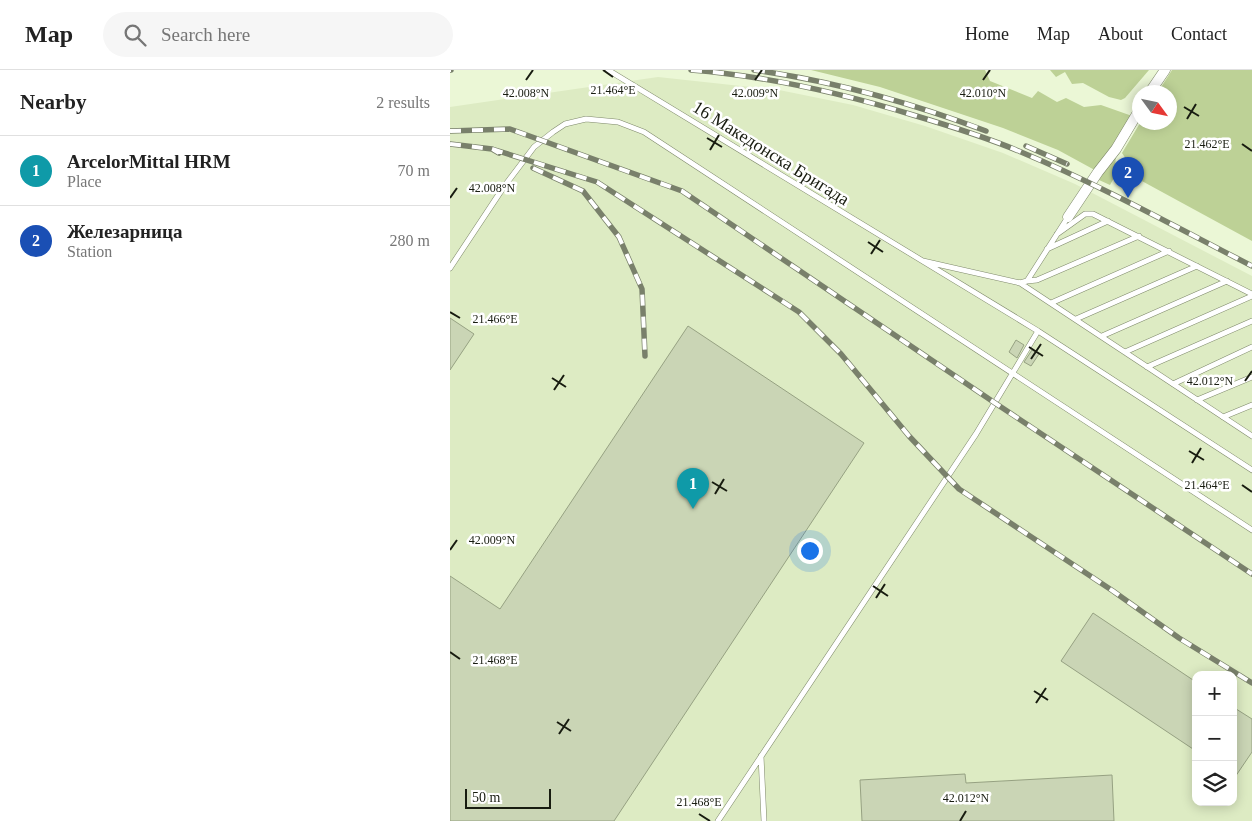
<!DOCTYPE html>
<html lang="en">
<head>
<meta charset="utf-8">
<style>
  body { margin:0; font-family:"Times New Roman",serif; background:#f6f6f6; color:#222 }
  .controls { position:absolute; right:15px; bottom:15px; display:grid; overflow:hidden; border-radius:10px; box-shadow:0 2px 12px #0003 }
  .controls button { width:45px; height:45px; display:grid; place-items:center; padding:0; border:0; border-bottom:1px solid #e0e0e0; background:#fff; color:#222; font:25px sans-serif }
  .compass { position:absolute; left:682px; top:15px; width:45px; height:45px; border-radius:50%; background:#fff; box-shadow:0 2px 12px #0003; rotate:123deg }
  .scale { position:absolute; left:15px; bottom:12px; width:86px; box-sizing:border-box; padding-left:5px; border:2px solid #181c10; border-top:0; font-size:14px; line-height:18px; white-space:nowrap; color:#181c10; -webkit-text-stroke:4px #fff; paint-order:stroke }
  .you { position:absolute; left:359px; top:480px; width:18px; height:18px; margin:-12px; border:4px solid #fff; border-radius:50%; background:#1a73e8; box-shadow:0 0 0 8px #1a73e833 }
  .badge { display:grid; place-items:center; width:32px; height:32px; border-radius:50%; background:#945bd3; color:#fff; font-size:16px; font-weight:700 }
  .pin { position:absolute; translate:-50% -41px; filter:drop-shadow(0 1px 2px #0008) }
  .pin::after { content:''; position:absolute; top:26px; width:18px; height:15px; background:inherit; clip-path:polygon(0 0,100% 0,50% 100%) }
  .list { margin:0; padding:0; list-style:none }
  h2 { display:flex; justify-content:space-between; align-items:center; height:65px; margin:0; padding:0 20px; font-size:21px }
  h2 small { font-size:16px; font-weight:400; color:#767676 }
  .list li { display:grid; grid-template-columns:32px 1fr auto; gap:15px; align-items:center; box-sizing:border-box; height:70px; padding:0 20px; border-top:1px solid #e0e0e0 }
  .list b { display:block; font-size:19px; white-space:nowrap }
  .list p { margin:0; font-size:16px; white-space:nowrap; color:#767676 }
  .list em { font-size:16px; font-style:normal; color:#767676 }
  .icon { flex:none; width:28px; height:28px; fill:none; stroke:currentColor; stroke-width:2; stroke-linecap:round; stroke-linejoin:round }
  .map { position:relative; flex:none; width:802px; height:751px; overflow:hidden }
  header { display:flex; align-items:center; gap:30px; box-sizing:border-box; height:70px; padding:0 25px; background:#fff; border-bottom:1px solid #e0e0e0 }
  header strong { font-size:24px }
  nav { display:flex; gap:28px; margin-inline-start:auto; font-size:18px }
  .search { width:350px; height:45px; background:#f6f6f6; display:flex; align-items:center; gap:12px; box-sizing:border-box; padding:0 18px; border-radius:28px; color:#767676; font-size:19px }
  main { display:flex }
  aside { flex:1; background:#fff }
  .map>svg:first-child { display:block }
  .built { fill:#ddebc3; fill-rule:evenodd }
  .green { fill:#bdd196 }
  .building { fill:#cad5b5; stroke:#96a182 }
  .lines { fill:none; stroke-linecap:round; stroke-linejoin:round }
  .lane-casing { stroke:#7e886a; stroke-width:6 }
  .street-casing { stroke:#7e886a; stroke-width:11 }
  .path { stroke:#a4ad93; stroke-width:2; stroke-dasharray:1 4; stroke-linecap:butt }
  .lane { stroke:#fff; stroke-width:5 }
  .street { stroke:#fff; stroke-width:10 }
  .rail-casing { stroke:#79806b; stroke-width:5.5 }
  .rail { stroke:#fff; stroke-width:4; stroke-dasharray:11; stroke-linecap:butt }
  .ticks { fill:none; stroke:#181c10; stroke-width:2 }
  .labels { text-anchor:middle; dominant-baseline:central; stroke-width:5; stroke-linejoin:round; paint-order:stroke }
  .street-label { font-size:18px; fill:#181c10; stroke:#fff }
  .ticks-label { font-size:12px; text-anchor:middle; fill:#181c10; stroke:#fff; stroke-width:5; stroke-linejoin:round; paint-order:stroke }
</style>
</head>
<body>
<header>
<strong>Map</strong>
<div class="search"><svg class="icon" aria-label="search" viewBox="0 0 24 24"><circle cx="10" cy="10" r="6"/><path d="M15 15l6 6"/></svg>Search here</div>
<nav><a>Home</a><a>Map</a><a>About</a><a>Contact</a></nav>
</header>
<main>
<aside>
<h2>Nearby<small>2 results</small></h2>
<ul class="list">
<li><span class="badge" style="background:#0f9aa8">1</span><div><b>ArcelorMittal HRM</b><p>Place</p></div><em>70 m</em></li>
<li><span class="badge" style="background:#1a4fb4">2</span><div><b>Железарница</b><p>Station</p></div><em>280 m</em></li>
</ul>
</aside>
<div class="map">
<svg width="802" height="751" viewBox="0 0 802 751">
  <rect width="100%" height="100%" fill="#ebf7d6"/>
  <!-- built -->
  <path class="built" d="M 208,7 L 329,20 L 403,35 L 475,56 L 553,83 L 625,114 L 802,206 L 802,751 L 0,751 L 0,37 ZM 746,605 L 783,605 L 783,732 L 746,732 Z"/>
  <!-- green -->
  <path class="green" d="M 361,0 L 535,0 L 540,11 L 582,28 L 588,21 L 607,32 L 616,28 L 634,37 L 651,35 L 685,47 L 666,79 L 665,106 L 660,115 L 649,110 L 652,104 L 608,80 L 553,58 L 430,17 Z
    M 600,0 L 699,0 L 675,28 L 671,30 L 659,27 L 633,13 L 622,14 L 615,2 L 606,7 Z
    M 722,0 L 802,0 L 802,171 L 690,110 L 672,83 L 690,53 L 720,52 L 720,22 L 708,22 Z"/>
  <!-- building -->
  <path class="building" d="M 0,248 L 24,264 L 0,300 Z
    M 238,256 L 414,373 L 164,751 L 0,751 L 0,506 L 50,539 Z
    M 566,270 L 574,275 L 567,288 L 559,282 Z
    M 582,280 L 589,284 L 581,296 L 574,292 Z
    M 643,543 L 746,612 L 746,681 L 611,591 Z
    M 783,637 L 802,649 L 802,682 L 783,710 Z
    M 515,704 L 516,713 L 662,705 L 664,751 L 412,751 L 410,710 Z"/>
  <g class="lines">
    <!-- lane casing -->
    <g class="lane-casing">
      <path id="lane" d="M 158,0 L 588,261 L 802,400
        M 607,164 L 635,144 L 643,144 L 802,224
        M 597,179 L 658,151
        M 473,191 L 570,213 L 577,211 L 618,147
        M 0,198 L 53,118 L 84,77 L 103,62 L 115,54 L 136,49 L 168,52 L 194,62 L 802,460
        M 577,211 L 587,210 L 689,166
        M 570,213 L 802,366
        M 601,233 L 719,181
        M 626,249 L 747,196
        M 652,266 L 777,211
        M 675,282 L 802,226
        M 697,297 L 802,251
        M 723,314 L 802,277
        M 747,330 L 802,307
        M 773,347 L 802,335
        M 311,686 L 314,751
        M 268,751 L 526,364 L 588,261"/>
    </g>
    <!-- street casing -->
    <g class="street-casing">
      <path id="street" d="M 700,22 L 715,0
        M 618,147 L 648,102 L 666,79 L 690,39"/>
    </g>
    <!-- path -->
    <path class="path" d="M 665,106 L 665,99"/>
    <!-- lane -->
    <use href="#lane" class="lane"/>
    <!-- street -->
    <use href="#street" class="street"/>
    <!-- rail casing -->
    <g class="rail-casing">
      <path id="rail" d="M 0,0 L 1,0
        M 241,0 C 317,6 391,23 463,45 C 500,56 536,67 571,82 C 650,115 726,157 802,196
        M 304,0 C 383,11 462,33 536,61
        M 0,61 L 60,59 L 232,121 L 545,333 L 802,504
        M 0,74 L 42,79 L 49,83
        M 576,76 L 617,94
        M 42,79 L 147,112 L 349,242 L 391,284 L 459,366 L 509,419 L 663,521 L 729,568 L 802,613
        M 83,98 L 133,121 L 169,167 L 192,219 L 195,286"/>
    </g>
    <!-- rail -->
    <use href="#rail" class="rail"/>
  </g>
  <!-- ticks -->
  <path class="ticks" d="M 153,0 L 163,7M 76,10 L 83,0M 305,10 L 312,0M 533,10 L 540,0M 734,37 L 749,46M 737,49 L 746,34M 257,68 L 272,77M 792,74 L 802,81M 260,80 L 269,65M 0,128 L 7,118M 418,172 L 433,182M 421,184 L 430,170M 0,242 L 10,248M 579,277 L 593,286M 581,289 L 591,274M 102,308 L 116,317M 795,311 L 802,301M 104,320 L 114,305M 739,381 L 754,390M 742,393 L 751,378M 262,412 L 277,421M 792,415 L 802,422M 265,424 L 274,409M 0,480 L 7,470M 423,516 L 438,526M 426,528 L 435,514M 0,582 L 10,589M 584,621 L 598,630M 586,633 L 596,618M 107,652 L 121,661M 109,664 L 119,649M 249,744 L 260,751M 510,751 L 516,741"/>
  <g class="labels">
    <!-- street labels -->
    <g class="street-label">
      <text transform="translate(321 83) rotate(32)">16 Македонска Бригада</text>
    </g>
  </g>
  <g class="ticks-label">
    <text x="163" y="24">21.464°E</text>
    <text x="76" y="27">42.008°N</text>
    <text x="305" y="27">42.009°N</text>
    <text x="533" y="27">42.010°N</text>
    <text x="757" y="78">21.462°E</text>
    <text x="42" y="122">42.008°N</text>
    <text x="45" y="253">21.466°E</text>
    <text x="760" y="315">42.012°N</text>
    <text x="757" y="419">21.464°E</text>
    <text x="42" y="474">42.009°N</text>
    <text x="45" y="594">21.468°E</text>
    <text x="516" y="732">42.012°N</text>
    <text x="249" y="736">21.468°E</text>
  </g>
</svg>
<div class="controls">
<button>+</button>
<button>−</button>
<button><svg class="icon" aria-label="layers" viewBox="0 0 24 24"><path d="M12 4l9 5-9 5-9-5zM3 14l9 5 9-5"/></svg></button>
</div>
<svg class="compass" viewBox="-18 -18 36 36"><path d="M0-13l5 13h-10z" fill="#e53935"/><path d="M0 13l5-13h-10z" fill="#767676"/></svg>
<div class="scale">50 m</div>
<div class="you"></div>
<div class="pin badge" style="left:243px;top:439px;background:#0f9aa8">1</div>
<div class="pin badge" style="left:678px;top:128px;background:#1a4fb4">2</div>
</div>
</main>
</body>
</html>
